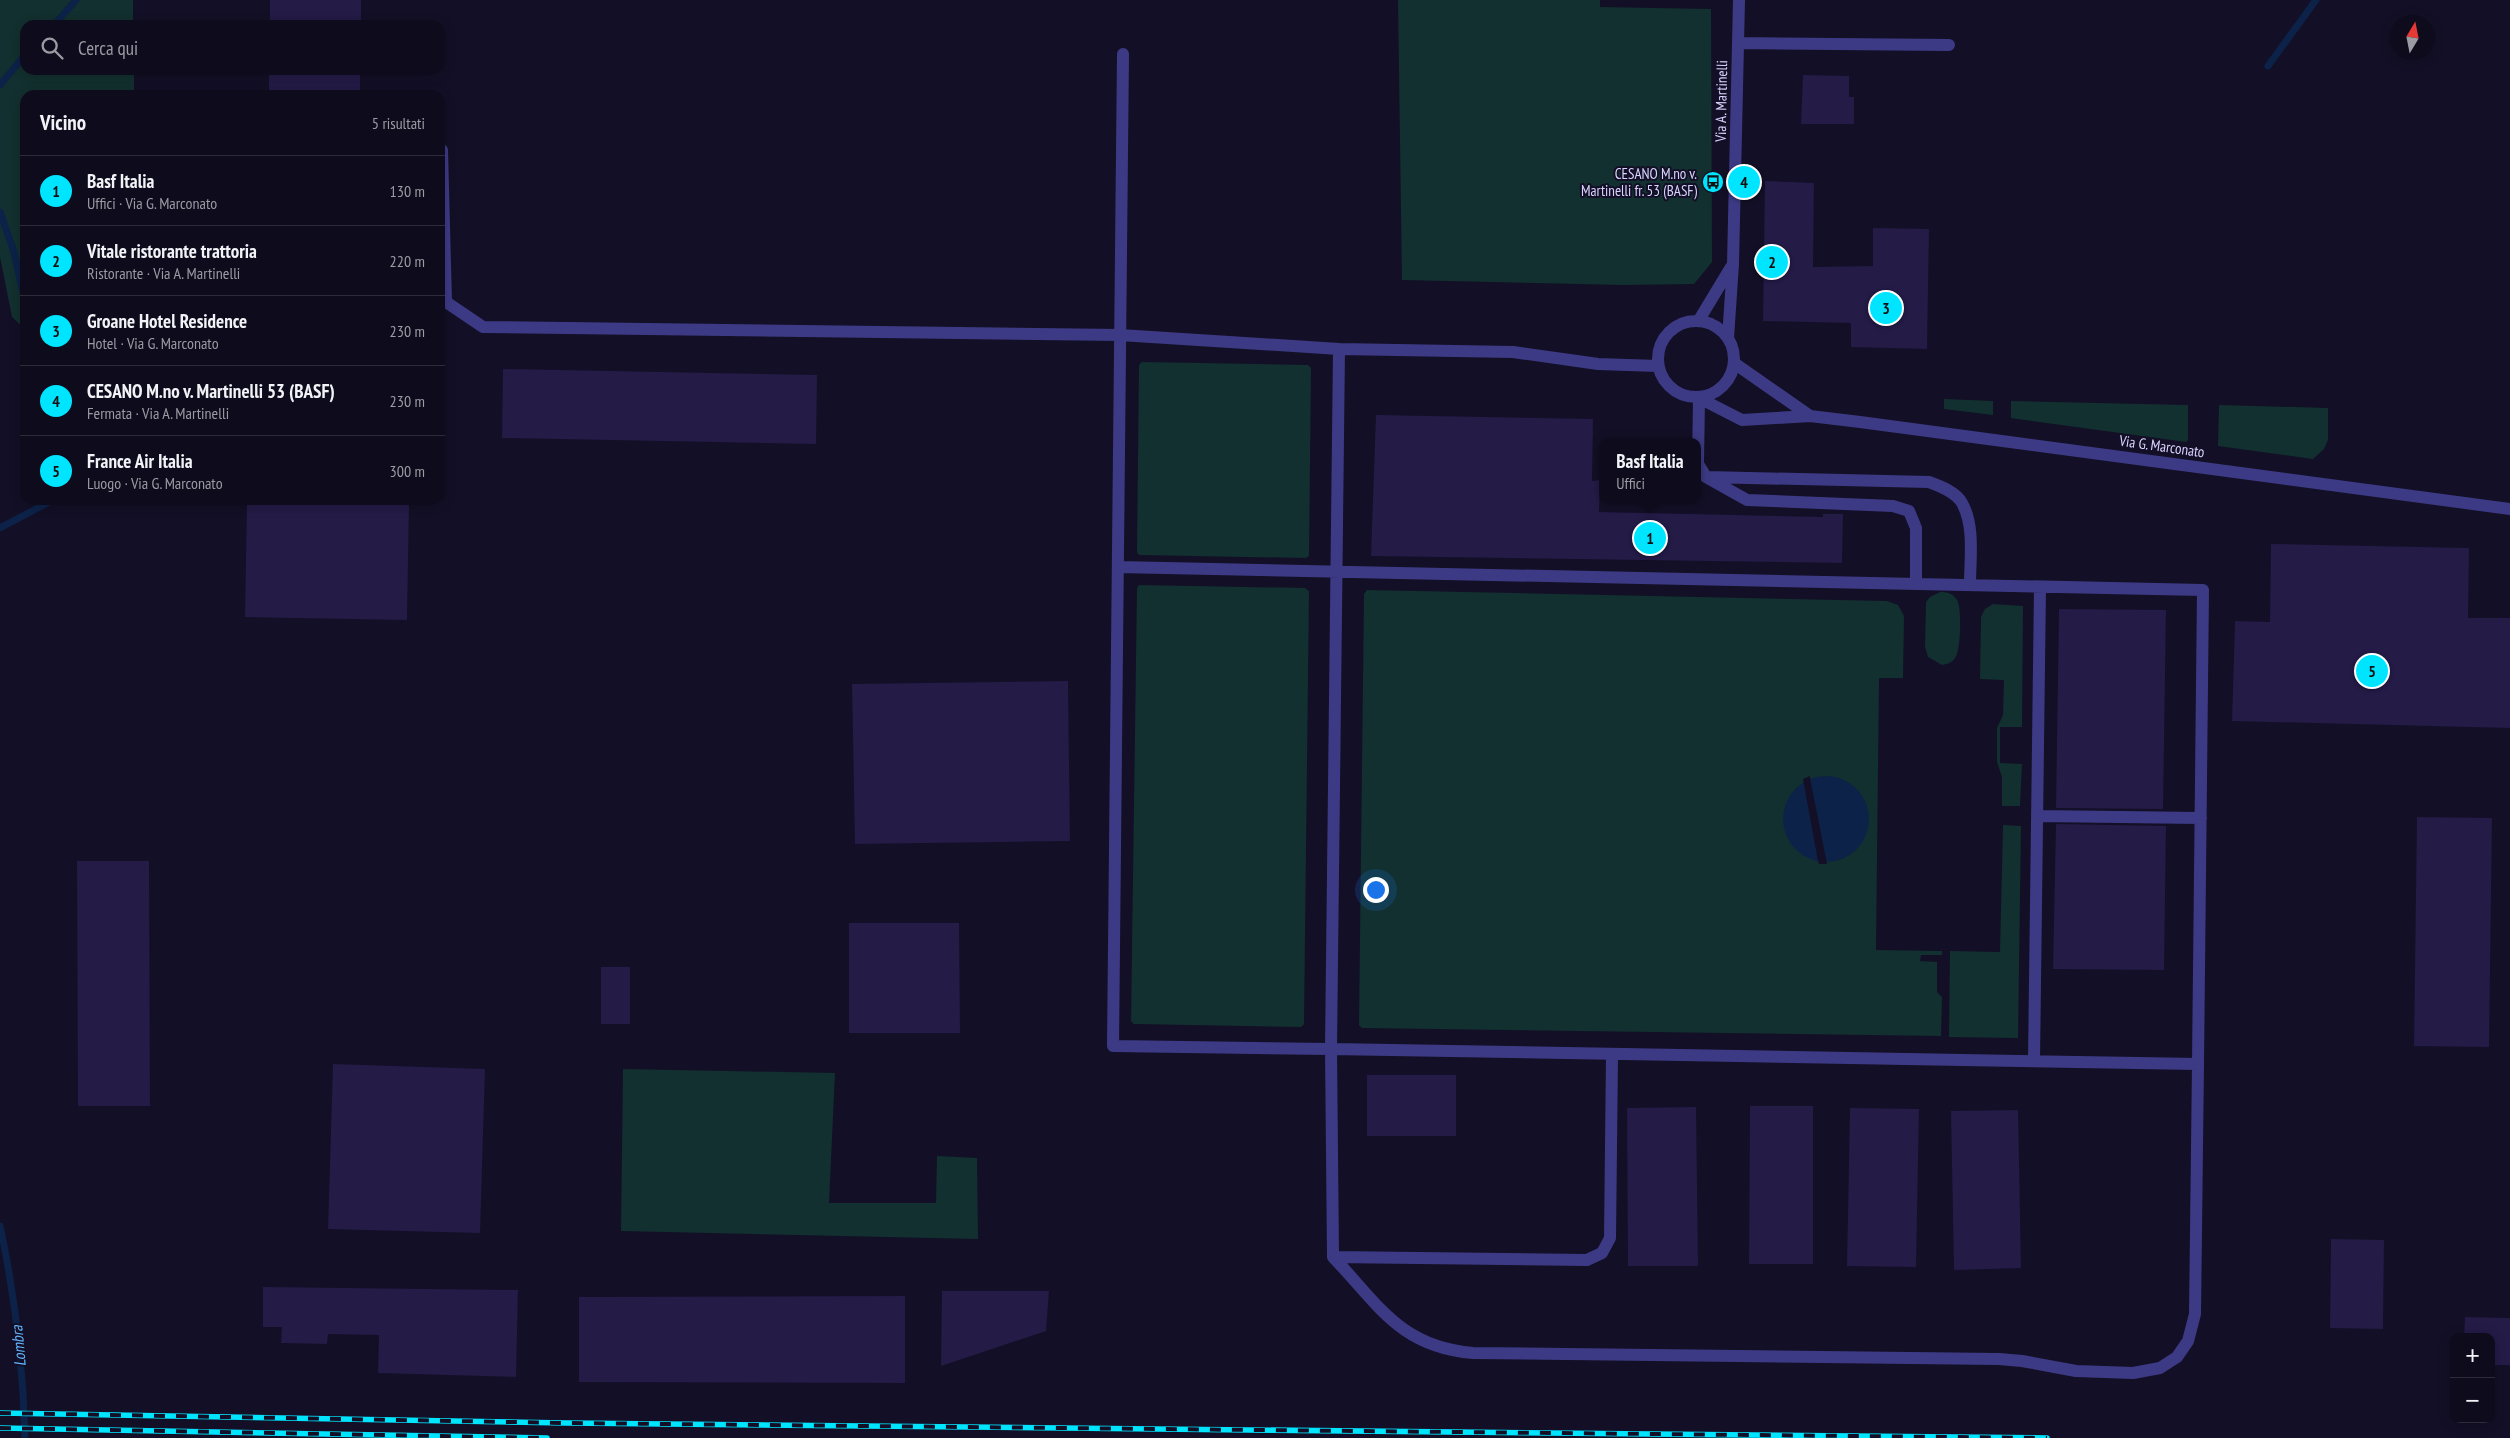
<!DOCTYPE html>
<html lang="it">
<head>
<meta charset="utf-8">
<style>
  body { margin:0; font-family:"PT Sans Narrow",sans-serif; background:#1c1929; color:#f1f3f6 }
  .controls { position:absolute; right:15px; bottom:15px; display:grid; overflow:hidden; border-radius:10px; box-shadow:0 2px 12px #0003 }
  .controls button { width:45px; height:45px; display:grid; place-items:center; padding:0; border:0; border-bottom:1px solid #2e2b3b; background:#0e0b1c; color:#f1f3f6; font:25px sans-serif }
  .compass { position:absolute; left:2390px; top:15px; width:45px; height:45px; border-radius:50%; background:#0e0b1c; box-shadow:0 2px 12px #0003; rotate:10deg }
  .you { position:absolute; left:1375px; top:889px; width:18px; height:18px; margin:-12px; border:4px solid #fff; border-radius:50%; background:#1a73e8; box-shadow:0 0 0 8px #1a73e833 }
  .badge { display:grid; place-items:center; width:32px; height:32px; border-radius:50%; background:#00e5ff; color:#111; font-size:16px; font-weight:700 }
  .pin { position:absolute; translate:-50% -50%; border:2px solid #fff; box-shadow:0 1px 5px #0006 }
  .popup { position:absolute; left:1599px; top:438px; width:102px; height:65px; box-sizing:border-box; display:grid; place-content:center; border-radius:10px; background:#0e0b1c; filter:drop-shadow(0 1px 4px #0005); font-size:16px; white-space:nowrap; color:#9b9ba3 }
  .popup b { font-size:19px; color:#f1f3f6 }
  .popup::after { content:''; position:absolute; left:50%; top:100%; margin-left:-10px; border:10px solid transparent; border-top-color:#0e0b1c }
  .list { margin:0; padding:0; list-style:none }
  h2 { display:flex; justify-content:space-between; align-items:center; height:65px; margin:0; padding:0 20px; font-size:21px }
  h2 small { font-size:16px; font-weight:400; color:#9b9ba3 }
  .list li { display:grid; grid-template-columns:32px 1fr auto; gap:15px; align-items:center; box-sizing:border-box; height:70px; padding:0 20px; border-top:1px solid #2e2b3b }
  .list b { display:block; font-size:19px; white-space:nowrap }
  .list p { margin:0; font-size:16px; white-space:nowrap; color:#9b9ba3 }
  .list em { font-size:16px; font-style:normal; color:#9b9ba3 }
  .icon { flex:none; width:28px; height:28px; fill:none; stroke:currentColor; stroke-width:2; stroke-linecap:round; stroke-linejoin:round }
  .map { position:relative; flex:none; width:2510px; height:1438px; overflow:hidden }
  .search { position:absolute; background:#0e0b1c; box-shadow:0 2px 12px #0003; left:20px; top:20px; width:425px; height:55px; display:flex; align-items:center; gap:12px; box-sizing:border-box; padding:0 18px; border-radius:15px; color:#9b9ba3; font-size:19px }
  .panel { position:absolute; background:#0e0b1c; box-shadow:0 2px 12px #0003; left:20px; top:90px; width:425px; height:415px; border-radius:15px }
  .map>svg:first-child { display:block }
  .green { fill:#12302f }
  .water { fill:#0c2248 }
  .pier { fill:#130f26 }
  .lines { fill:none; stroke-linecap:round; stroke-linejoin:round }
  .stream { stroke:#0c2248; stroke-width:7 }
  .building { fill:#241b47 }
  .minor { stroke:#3d3a85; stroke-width:12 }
  .rail-casing { stroke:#00e5ff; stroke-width:5.5 }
  .rail { stroke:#130f26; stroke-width:4; stroke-dasharray:11; stroke-linecap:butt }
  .labels { text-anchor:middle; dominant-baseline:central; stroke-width:4; stroke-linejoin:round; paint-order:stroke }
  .street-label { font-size:15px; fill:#d9d4ff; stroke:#130f26 }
  .poi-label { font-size:15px; fill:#d9d4ff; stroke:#130f26; text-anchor:end }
  .water-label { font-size:16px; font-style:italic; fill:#62b6ff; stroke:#130f26 }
</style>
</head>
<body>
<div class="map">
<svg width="2510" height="1438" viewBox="0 0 2510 1438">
  <rect width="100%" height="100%" fill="#130f26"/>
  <!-- green -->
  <path class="green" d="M 0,0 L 133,0 L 133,25 L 25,25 L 25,70 L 134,70 L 134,95 L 25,95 L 25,329 L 12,317 L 0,257 Z
    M 1398,0 L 1600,0 L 1600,7 L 1711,9 L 1712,262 L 1694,284 L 1623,285 L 1402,280 Z
    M 1142,362 L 1308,365 L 1311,368 L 1309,556 L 1306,558 L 1139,555 L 1137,552 L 1139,365 Z
    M 1944,399 L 1993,401 L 1993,415 L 1944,409 Z
    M 2011,401 L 2188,405 L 2188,440 L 2186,442 L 2011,418 Z
    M 2219,405 L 2328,408 L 2328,440 L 2324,449 L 2313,459 L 2218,446 Z
    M 1139,585 L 1305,588 L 1309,591 L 1304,1024 L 1301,1027 L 1134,1024 L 1131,1021 L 1137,588 Z
    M 1367,590 L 1887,601 L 1898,605 L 1904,616 L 1903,678 L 1879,678 L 1876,950 L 1942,951 L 1942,955 L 1921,955 L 1920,961 L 1937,962 L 1937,992 L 1942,997 L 1941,1036 L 1362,1028 L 1359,1025 L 1364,594 Z
    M 1940,592 C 1947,592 1953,593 1957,600 C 1962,607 1961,651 1955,658 C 1952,663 1947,664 1942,665 L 1928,657 L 1925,647 L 1926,602 L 1930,597 Z
    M 1993,604 L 2023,606 L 2022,727 L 2000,727 L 2000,763 L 2022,764 L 2020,806 L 2002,806 L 2002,777 L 1997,762 L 1997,728 L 2003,715 L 2004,680 L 1980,679 L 1981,617 L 1985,609 Z
    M 2003,825 L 2021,826 L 2018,1038 L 1949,1037 L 1950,951 L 2000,952 Z
    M 623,1069 L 835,1073 L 829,1203 L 936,1203 L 937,1156 L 977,1158 L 978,1239 L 621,1231 Z"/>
  <!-- water -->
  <path class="water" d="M1783 819a43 43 0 1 1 86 0a43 43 0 1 1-86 0Z"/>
  <!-- pier -->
  <path class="pier" d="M 1810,776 L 1810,778 L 1827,864 L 1819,864 L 1818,861 L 1803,779 Z"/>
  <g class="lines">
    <!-- stream -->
    <path class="stream" d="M 54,25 L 76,0
      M 2268,66 L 2316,0
      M 0,85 L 25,55
      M 0,212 L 14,252 L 25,302
      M 0,528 L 53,500
      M 0,1226 C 15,1295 23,1367 25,1438"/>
  </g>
  <!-- building -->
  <path class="building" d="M 270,0 L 361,0 L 361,25 L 270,25 Z
    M 269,70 L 360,70 L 360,95 L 269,95 Z
    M 1803,75 L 1849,76 L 1849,97 L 1854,97 L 1854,124 L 1801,124 Z
    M 1765,181 L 1814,183 L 1813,267 L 1873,266 L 1873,228 L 1929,229 L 1927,349 L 1851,347 L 1851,323 L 1763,321 Z
    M 503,369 L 817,375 L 816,444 L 502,438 Z
    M 1376,415 L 1593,419 L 1592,481 L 1600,480 L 1599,512 L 1823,517 L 1823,514 L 1843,514 L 1842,563 L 1371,556 Z
    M 247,501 L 409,504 L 407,620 L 245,617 Z
    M 2271,544 L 2469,548 L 2468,618 L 2510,618 L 2510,728 L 2232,721 L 2235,621 L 2270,622 Z
    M 2059,609 L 2166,610 L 2163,809 L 2056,808 Z
    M 1068,681 L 1070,841 L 855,844 L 852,684 Z
    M 2417,817 L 2492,818 L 2489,1047 L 2414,1046 Z
    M 2056,824 L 2166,826 L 2164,970 L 2053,969 Z
    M 77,861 L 149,861 L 150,1106 L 78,1106 Z
    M 849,923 L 959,923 L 960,1033 L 849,1033 Z
    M 601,967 L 630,967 L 630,1024 L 601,1024 Z
    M 333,1064 L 485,1069 L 480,1233 L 328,1229 Z
    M 1367,1075 L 1456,1075 L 1456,1136 L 1367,1136 Z
    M 1750,1106 L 1813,1106 L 1813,1264 L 1749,1264 Z
    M 1696,1107 L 1698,1266 L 1628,1266 L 1627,1108 Z
    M 1850,1108 L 1919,1109 L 1916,1267 L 1847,1266 Z
    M 2018,1110 L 2021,1268 L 1954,1270 L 1951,1111 Z
    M 2331,1239 L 2384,1240 L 2383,1329 L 2330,1328 Z
    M 263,1287 L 518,1290 L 516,1377 L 378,1373 L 379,1335 L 328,1334 L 327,1344 L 281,1343 L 282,1327 L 263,1327 Z
    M 942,1291 L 1049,1291 L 1046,1331 L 941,1366 Z
    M 905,1296 L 905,1383 L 579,1382 L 579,1297 Z
    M 2465,1317 L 2510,1318 L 2510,1365 L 2491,1365 L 2491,1337 L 2464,1337 Z"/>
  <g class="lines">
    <!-- minor -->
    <path class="minor" d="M 1738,43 L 1949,45
      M 1123,54 L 1113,1046 L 1331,1049 L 1333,1257 C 1379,1305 1400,1347 1473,1353 L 1999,1359 L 2022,1361 L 2076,1371 L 2133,1373 L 2160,1368 L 2177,1357 L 2188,1341 L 2195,1314 L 2198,1064 L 1331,1049 L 1339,349 L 1513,352 L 1598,364 L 1658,366
      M 442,150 L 446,302 L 483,327 L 1120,335 L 1339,349
      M 1699,320 L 1731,267
      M1658 359a38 38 0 1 1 76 0a38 38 0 1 1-76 0Z
      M 1728,338 L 1733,264 L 1739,0
      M 1734,363 L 1810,416
      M 1707,477 L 1929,482 C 1940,486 1956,492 1962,503 C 1975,526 1970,559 1970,585
      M 1118,567 L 2203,590 L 2198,1064
      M 1916,583 L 1916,528 L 1909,511 L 1893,506 L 1747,500 L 1706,477 L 1698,464 L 1699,398 L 1742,420 L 1810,416 L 1860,422 L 2510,509
      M 2037,816 L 2201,818
      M 2034,1061 L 2040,587
      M 1333,1257 L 1587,1260 L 1602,1253 L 1610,1238 L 1612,1055"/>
    <!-- rail casing -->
    <g class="rail-casing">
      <path id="rail" d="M 0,1413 L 567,1423 L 2047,1438
        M 0,1428 L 547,1438"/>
    </g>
    <!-- rail -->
    <use href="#rail" class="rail"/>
  </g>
  <!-- icons -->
  <defs>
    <g id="bus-disc" transform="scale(1.125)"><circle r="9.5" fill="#00e5ff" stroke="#130f26"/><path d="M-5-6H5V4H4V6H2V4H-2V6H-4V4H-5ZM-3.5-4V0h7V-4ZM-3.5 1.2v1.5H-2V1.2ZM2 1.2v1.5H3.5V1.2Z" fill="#111"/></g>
  </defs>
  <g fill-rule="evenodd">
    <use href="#bus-disc" x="1713" y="182"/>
  </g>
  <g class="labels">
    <!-- street labels -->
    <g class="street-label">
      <text transform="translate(1721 101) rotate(-89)">Via A. Martinelli</text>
      <text transform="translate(2162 446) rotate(8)">Via G. Marconato</text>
    </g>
    <!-- poi labels -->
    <g class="poi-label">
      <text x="1697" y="173">CESANO M.no v.<tspan x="1697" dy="17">Martinelli fr. 53 (BASF)</tspan></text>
    </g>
    <!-- water labels -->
    <g class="water-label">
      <text transform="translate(18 1346) rotate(-95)">Lombra</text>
    </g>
  </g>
</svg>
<div class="controls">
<button>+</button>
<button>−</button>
</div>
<svg class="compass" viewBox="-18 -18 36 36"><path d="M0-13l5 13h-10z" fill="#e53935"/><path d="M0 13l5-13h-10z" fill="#9b9ba3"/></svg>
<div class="you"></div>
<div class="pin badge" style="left:1650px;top:538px">1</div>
<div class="popup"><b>Basf Italia</b>Uffici</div>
<div class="pin badge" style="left:1772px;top:262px">2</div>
<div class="pin badge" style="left:1886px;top:308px">3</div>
<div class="pin badge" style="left:1744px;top:182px">4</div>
<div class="pin badge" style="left:2372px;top:671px">5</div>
<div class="search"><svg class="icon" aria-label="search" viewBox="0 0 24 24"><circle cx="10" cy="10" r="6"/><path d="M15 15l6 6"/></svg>Cerca qui</div>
<section class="panel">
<h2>Vicino<small>5 risultati</small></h2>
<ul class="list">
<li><span class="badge">1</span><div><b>Basf Italia</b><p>Uffici · Via G. Marconato</p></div><em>130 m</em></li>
<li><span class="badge">2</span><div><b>Vitale ristorante trattoria</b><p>Ristorante · Via A. Martinelli</p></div><em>220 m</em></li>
<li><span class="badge">3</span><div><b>Groane Hotel Residence</b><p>Hotel · Via G. Marconato</p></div><em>230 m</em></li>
<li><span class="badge">4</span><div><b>CESANO M.no v. Martinelli 53 (BASF)</b><p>Fermata · Via A. Martinelli</p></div><em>230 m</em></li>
<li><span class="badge">5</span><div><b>France Air Italia</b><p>Luogo · Via G. Marconato</p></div><em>300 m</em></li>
</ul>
</section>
</div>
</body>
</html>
